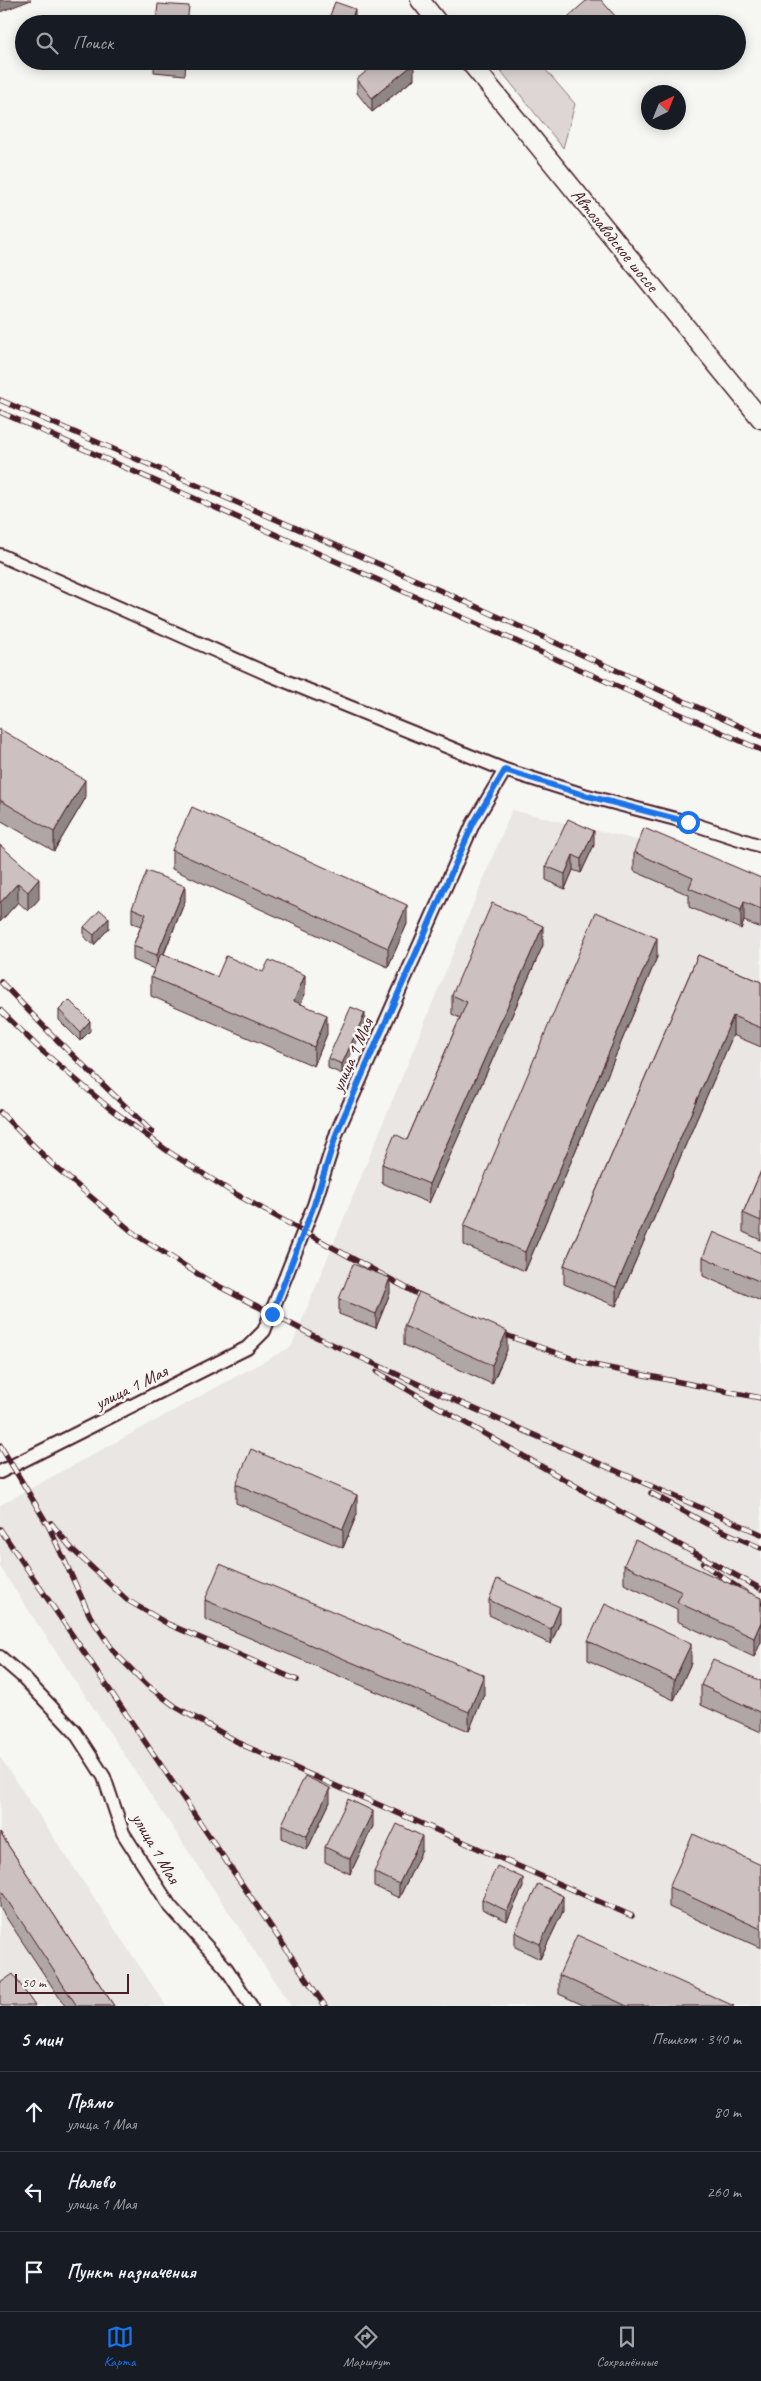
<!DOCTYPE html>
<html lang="ru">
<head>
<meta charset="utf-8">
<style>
  body { margin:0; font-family:Caveat,sans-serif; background:#20242c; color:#f1f3f6 }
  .compass { position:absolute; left:641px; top:85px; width:45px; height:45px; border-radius:50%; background:#171b24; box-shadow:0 2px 12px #0003; rotate:43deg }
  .scale { position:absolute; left:15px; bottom:12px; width:114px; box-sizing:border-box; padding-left:5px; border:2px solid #4a1f2b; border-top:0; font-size:14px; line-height:18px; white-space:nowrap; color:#4a1f2b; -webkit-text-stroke:4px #f6f6f2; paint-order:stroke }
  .stop { position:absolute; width:15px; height:15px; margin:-11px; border:4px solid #1a73e8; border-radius:50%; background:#fff }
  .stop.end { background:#1a73e8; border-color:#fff; box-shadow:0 1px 5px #0008 }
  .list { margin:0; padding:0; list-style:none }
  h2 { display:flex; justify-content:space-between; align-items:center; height:65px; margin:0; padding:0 20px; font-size:21px }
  h2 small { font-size:16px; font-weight:400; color:#9ea1a6 }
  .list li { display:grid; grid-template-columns:32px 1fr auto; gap:15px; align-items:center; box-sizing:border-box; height:80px; padding:0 20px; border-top:1px solid #363941 }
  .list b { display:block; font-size:19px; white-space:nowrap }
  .list p { margin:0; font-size:16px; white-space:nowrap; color:#9ea1a6 }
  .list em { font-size:16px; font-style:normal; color:#9ea1a6 }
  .icon { flex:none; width:28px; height:28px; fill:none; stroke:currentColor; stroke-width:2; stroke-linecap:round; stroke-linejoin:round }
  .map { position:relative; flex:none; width:761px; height:2006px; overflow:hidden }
  .search { position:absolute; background:#171b24; box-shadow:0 2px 12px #0003; left:15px; right:15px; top:15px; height:55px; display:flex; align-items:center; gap:12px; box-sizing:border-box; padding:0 18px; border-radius:28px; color:#9ea1a6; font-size:19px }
  .sheet { height:305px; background:#171b24 }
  nav { display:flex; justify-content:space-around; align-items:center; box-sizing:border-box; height:70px; border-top:1px solid #363941; background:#171b24; font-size:14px; color:#9ea1a6 }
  nav a { display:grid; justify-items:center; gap:2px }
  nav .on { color:#1a73e8 }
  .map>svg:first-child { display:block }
  .built { fill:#e9e6e3 }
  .green { fill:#ddd6d5; stroke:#947a80 }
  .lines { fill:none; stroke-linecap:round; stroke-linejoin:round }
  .minor-casing { stroke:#4a1f2b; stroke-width:16 }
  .secondary-casing { stroke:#4a1f2b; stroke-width:21 }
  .minor { stroke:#f6f6f2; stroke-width:12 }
  .secondary { stroke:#f6f6f2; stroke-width:18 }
  .rail-casing { stroke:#4a1f2b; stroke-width:5.5 }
  .rail { stroke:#f6f6f2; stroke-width:4; stroke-dasharray:11; stroke-linecap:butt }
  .wall { fill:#afa6a5; stroke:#4a1f2b }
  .shaded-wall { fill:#8f8786; stroke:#4a1f2b }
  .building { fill:#ccc1c0; stroke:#4a1f2b }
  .route { stroke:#1a73e8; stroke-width:6 }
  .labels { text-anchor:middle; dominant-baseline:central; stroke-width:5; stroke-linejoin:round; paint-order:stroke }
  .street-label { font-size:18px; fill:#4a1f2b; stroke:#f6f6f2 }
</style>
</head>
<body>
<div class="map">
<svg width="761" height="2006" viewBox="0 0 761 2006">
  <rect width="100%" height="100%" fill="#f6f6f2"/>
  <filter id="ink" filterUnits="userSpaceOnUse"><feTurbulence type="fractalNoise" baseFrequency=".02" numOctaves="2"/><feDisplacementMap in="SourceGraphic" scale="10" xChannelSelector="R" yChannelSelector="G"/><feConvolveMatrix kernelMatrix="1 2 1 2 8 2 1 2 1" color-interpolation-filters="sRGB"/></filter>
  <g filter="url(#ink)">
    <!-- built -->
    <path class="built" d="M 512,810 L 703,856 L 761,880 L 761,2006 L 291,2006 L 0,1567 L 0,1505 L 291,1347 Z
      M 0,1757 L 166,2006 L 0,2006 Z"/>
    <!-- green -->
    <path class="green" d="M 493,61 L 538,61 L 575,104 L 563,148 Z"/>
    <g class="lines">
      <!-- minor casing -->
      <g class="minor-casing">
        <path id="minor" d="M 0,555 L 268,674 L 505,770 L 584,795 L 687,822 L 761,846
          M 0,1472 L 247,1348 L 264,1331 L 314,1205 L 337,1132 L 473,824 L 505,770
          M 0,1657 L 22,1676 L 75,1732 L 104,1777 L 123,1833 L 170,1906 L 226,1968 L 251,2006"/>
      </g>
      <!-- secondary casing -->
      <g class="secondary-casing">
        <path id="secondary" d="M 420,0 L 439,24
          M 469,61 L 761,419"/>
      </g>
      <!-- minor -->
      <use href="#minor" class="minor"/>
      <!-- secondary -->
      <use href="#secondary" class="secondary"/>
      <!-- rail casing -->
      <g class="rail-casing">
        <path id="rail" d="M 0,400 L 446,593 L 761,736
          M 0,412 L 761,750
          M 1,982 L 52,1035 L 152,1132
          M 0,1010 L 41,1050 L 108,1107 L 169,1152 L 232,1192 L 430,1301
          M 0,1112 L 52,1164 L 136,1235 L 209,1281 L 312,1335 L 429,1389 L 761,1534
          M 494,1331 L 588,1364 L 761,1398
          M 377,1372 L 654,1531 L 761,1589
          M 0,1445 L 49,1527 L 90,1616 L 115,1653 L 147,1685 L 176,1707 L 245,1746 L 632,1916
          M 651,1493 L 707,1524 L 761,1548
          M 51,1523 L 72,1549 L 127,1600 L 168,1624 L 297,1680
          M 0,1529 L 325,2006
          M 703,1564 L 761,1603"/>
      </g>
      <!-- rail -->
      <use href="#rail" class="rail"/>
    </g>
    <!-- wall -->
    <path class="wall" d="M 154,61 L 186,61 L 185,75 L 154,72 Z
      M 566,61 L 582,61 L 573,70 Z
      M 357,79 L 414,79 L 372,112 L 357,93 Z
      M 0,729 L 85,799 L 54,851 L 0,820 Z
      M 0,845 L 39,899 L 28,911 L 18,902 L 0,922 Z
      M 594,845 L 581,873 L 573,870 L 565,889 L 546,880 L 546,866 Z
      M 172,850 L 407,924 L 388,967 L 172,869 Z
      M 634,852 L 761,878 L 761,928 L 744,921 L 741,929 L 689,907 L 689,895 L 634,871 Z
      M 185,901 L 164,954 L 217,977 L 305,994 L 301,1004 L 327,1034 L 314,1066 L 151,996 L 151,977 L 154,969 L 133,960 L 133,946 L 141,926 L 132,923 L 132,908 Z
      M 84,927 L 109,928 L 94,945 L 84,937 Z
      M 543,945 L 429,1203 L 382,1183 L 382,1164 L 407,1140 L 460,1018 L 452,1014 L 452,995 Z
      M 698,955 L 761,982 L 761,1047 L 733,1035 L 616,1306 L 564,1284 L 564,1265 Z
      M 657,957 L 525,1271 L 464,1245 L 464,1226 Z
      M 59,1010 L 90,1031 L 80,1041 L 59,1020 Z
      M 365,1023 L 342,1074 L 328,1068 L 328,1058 Z
      M 761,1171 L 761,1240 L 743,1232 L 743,1213 Z
      M 761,1253 L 761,1301 L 703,1276 L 703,1257 Z
      M 390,1293 L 376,1328 L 339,1314 L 339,1299 Z
      M 404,1326 L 507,1350 L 492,1384 L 404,1345 Z
      M 236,1484 L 357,1514 L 343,1548 L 236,1503 Z
      M 624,1565 L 761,1598 L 761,1642 L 754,1657 L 677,1621 L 677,1609 L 624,1584 Z
      M 205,1600 L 484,1694 L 469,1731 L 205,1619 Z
      M 489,1600 L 560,1622 L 551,1644 L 489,1615 Z
      M 588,1641 L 691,1663 L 674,1700 L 588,1660 Z
      M 761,1681 L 761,1732 L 701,1705 L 701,1685 Z
      M 330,1802 L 307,1850 L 282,1838 L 282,1824 Z
      M 373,1826 L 350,1874 L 325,1862 L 325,1847 Z
      M 0,1833 L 114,2006 L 65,2006 L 0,1908 Z
      M 422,1850 L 399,1898 L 374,1886 L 374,1872 Z
      M 761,1865 L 761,1948 L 669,1907 L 669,1887 Z
      M 523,1887 L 507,1921 L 482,1909 L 482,1899 Z
      M 563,1911 L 540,1959 L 515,1947 L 515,1932 Z
      M 559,1975 L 734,2006 L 585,2006 L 559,1994 Z"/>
    <!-- shaded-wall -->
    <path class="shaded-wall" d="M 0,0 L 31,0 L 0,12 Z
      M 355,9 L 355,19 L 353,24 L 350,24 Z
      M 616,17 L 616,24 L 609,24 Z
      M 573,61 L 582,61 L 573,70 Z
      M 414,64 L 414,79 L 372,112 L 372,98 Z
      M 85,780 L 85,799 L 54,851 L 54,832 Z
      M 594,831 L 594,845 L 581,873 L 581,859 Z
      M 573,855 L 573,870 L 565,889 L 565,874 Z
      M 39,879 L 39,899 L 28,911 L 28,892 Z
      M 18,883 L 18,902 L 0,922 L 0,903 Z
      M 185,886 L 185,901 L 157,970 L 157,955 Z
      M 744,902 L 744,921 L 741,929 L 741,910 Z
      M 407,905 L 407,924 L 388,967 L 388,948 Z
      M 109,918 L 109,928 L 94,945 L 94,935 Z
      M 543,926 L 543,945 L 429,1203 L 429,1184 Z
      M 657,938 L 657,957 L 525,1271 L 525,1252 Z
      M 305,975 L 305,994 L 294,1020 L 294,1001 Z
      M 365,1013 L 365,1023 L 342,1074 L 342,1064 Z
      M 327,1015 L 327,1034 L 314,1066 L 314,1047 Z
      M 733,1016 L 733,1035 L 616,1306 L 616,1287 Z
      M 90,1021 L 90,1031 L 80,1041 L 80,1032 Z
      M 390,1278 L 390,1293 L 376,1328 L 376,1314 Z
      M 507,1331 L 507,1350 L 492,1384 L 492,1365 Z
      M 357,1495 L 357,1514 L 343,1548 L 343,1529 Z
      M 560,1607 L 560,1622 L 551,1644 L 551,1629 Z
      M 761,1622 L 761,1642 L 754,1657 L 754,1638 Z
      M 691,1644 L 691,1663 L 674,1700 L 674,1680 Z
      M 484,1675 L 484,1694 L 469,1731 L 469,1712 Z
      M 330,1788 L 330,1802 L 307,1850 L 307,1836 Z
      M 373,1811 L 373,1826 L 350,1874 L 350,1859 Z
      M 422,1836 L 422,1850 L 399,1898 L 399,1884 Z
      M 523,1878 L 523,1887 L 507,1921 L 507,1911 Z
      M 563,1896 L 563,1911 L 540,1959 L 540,1944 Z"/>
    <!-- building -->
    <path class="building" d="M 587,0 L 601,0 L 616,17 L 609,24 L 560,24 Z
      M 335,2 L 355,9 L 350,24 L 327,24 Z
      M 158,4 L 189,6 L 187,24 L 156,24 Z
      M 379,61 L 412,61 L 414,64 L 372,98 L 357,79 Z
      M 0,729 L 85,780 L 54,832 L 0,800 Z
      M 192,807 L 407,905 L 388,948 L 172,850 Z
      M 568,819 L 594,831 L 581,859 L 573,855 L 565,874 L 546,866 Z
      M 644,828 L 761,878 L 761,909 L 744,902 L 741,910 L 689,888 L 693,878 L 634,852 Z
      M 0,845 L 39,879 L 28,892 L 18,883 L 0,903 Z
      M 147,871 L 185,886 L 157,955 L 133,946 L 146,914 L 132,908 Z
      M 492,903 L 543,926 L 429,1184 L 382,1164 L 395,1134 L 407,1140 L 467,1002 L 452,995 Z
      M 100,910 L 109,918 L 94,935 L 84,927 Z
      M 596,912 L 657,938 L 525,1252 L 464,1226 Z
      M 161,953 L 217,977 L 226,956 L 263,972 L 269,960 L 305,975 L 294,1001 L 327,1015 L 314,1047 L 151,977 Z
      M 698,955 L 761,982 L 761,1028 L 733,1016 L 616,1287 L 564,1265 Z
      M 69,1000 L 90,1021 L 80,1032 L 59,1010 Z
      M 351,1007 L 365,1013 L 342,1064 L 328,1058 Z
      M 761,1171 L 761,1221 L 743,1213 Z
      M 713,1232 L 761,1253 L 761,1282 L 703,1257 Z
      M 353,1264 L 390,1278 L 376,1314 L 339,1299 Z
      M 419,1292 L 507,1331 L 492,1365 L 404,1326 Z
      M 251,1449 L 357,1495 L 343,1529 L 236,1484 Z
      M 635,1540 L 761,1598 L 761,1622 L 754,1638 L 677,1602 L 682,1592 L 624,1565 Z
      M 220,1564 L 484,1675 L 469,1712 L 205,1600 Z
      M 497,1579 L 560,1607 L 551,1629 L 489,1600 Z
      M 605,1604 L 691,1644 L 674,1680 L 588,1641 Z
      M 713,1659 L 761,1681 L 761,1713 L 701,1685 Z
      M 305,1776 L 330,1788 L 307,1836 L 282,1824 Z
      M 348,1799 L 373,1811 L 350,1859 L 325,1847 Z
      M 397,1824 L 422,1836 L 399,1884 L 374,1872 Z
      M 0,1833 L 114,2006 L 77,2006 L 0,1889 Z
      M 693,1834 L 761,1865 L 761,1929 L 669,1887 Z
      M 497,1866 L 523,1878 L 507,1911 L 482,1899 Z
      M 538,1884 L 563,1896 L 540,1944 L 515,1932 Z
      M 577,1935 L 734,2006 L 627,2006 L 559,1975 Z
      M 13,1974 L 35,2006 L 1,2006 L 0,2004 L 0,1983 Z"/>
  </g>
  <g class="lines" filter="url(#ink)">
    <!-- route -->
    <path class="route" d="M 272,1314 L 314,1205 L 337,1132 L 473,824 L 505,770 L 584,795 L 688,822"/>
  </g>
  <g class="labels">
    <!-- street labels -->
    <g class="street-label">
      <text transform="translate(615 240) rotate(51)">Автозаводское шоссе</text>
      <text transform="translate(352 1055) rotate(-66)">улица 1 Мая</text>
      <text transform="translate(131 1387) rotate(-26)">улица 1 Мая</text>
      <text transform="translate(156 1848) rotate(60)">улица 1 Мая</text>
    </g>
  </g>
</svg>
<svg class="compass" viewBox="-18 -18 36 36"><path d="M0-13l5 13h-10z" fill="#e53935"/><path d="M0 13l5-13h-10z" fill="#9ea1a6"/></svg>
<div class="scale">50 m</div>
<div class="stop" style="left:688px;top:822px"></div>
<div class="stop end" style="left:272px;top:1314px"></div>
<div class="search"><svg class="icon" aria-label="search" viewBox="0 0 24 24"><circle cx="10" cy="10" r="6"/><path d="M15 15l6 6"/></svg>Поиск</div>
</div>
<section class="sheet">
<h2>5 мин<small>Пешком · 340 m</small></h2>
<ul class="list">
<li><svg class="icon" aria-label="ahead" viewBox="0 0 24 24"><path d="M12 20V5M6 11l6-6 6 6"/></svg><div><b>Прямо</b><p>улица 1 Мая</p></div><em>80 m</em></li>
<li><svg class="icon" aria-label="left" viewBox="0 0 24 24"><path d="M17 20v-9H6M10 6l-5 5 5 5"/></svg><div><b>Налево</b><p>улица 1 Мая</p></div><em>260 m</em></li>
<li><svg class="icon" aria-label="arrive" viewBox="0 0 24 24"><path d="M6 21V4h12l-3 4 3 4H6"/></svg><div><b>Пункт назначения</b></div></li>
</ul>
</section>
<nav>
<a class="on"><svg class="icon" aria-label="map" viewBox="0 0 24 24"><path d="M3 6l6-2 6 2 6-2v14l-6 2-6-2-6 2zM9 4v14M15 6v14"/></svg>Карта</a>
<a><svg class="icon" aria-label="directions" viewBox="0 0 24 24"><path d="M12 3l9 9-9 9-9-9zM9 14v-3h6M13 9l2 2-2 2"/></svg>Маршрут</a>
<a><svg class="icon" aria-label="saved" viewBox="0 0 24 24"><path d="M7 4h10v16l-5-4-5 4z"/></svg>Сохранённые</a>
</nav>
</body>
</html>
